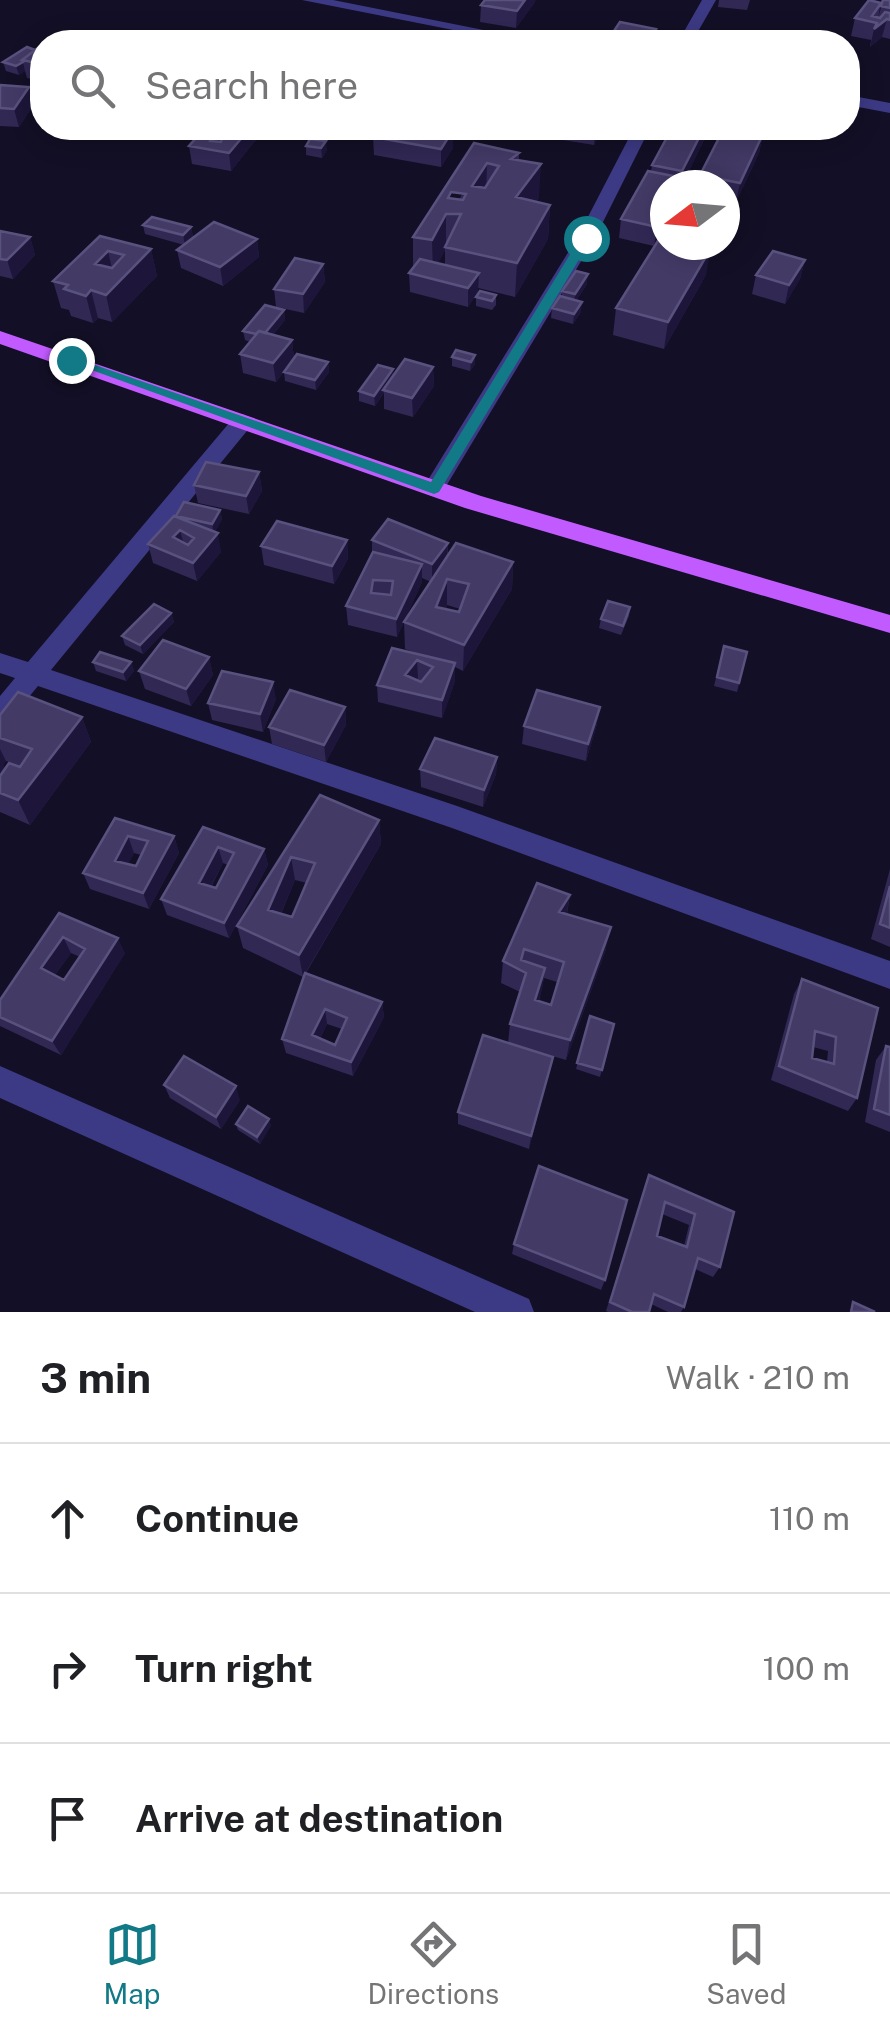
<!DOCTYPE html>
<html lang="en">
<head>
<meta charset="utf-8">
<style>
  body { margin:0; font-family:"Public Sans",sans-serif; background:#f6f6f6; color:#202124 }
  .compass { position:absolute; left:650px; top:170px; width:90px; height:90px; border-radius:50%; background:#fff; box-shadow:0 5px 25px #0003; rotate:254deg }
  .stop { position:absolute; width:30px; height:30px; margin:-22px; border:8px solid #127987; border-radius:50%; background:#fff }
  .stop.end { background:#127987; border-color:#fff; box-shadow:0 2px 10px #0008 }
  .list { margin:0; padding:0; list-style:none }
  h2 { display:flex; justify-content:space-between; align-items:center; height:130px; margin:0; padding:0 40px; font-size:42px }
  h2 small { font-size:32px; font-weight:400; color:#757577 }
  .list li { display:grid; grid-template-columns:65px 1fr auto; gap:30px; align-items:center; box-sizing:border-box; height:150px; padding:0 40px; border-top:2px solid #e0e0e0 }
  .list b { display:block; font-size:38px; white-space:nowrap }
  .list em { font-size:32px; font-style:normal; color:#757577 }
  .icon { flex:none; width:55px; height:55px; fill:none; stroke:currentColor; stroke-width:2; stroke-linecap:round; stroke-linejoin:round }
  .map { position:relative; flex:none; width:890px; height:1312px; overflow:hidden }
  .search { position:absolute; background:#fff; box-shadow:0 5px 25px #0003; left:30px; right:30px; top:30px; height:110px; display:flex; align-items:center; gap:25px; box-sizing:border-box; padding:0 35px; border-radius:40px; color:#757577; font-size:38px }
  .sheet { height:580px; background:#fff }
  nav { display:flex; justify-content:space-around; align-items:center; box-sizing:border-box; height:140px; border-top:2px solid #e0e0e0; background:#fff; font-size:28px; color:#757577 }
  nav a { display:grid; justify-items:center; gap:5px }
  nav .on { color:#127987 }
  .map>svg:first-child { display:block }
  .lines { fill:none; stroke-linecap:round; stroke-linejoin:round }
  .minor { fill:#3d3a85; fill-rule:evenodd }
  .major { fill:#c25bff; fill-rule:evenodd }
  .wall { fill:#312854; fill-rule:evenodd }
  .shaded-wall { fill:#1d163a }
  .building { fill:#433a66; stroke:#5a527e; stroke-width:2.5; fill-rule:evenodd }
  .route { fill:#127987 }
</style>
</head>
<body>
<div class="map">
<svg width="890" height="1312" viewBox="0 0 890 1312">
  <rect width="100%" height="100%" fill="#130f26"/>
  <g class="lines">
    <!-- minor -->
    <path class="minor" d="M 302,0 L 333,0 L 544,42 L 514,42 Z
      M 702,0 L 716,0 L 692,42 L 678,42 Z
      M 848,95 L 890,103 L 890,113 L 848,105 Z
      M 634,128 L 650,128 L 595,238 L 442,493 L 426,493 L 423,488 L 577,238 Z
      M 243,414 L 254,421 L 251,426 L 51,670 L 457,806 L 890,961 L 890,989 L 452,828 L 38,686 L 9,721 L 0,724 L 0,696 L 15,678 L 0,673 L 0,653 L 28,662 L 235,416 Z
      M 0,1066 L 529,1299 L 534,1312 L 475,1312 L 0,1098 Z"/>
    <!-- major -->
    <path class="major" d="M 0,331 L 481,496 L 890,615 L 890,633 L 465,508 L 0,344 Z"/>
  </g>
  <!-- wall -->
  <path class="wall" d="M 719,0 L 750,0 L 747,10 L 718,7 Z
    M 883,0 L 890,0 L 890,39 L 882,37 L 870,47 L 871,40 L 851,36 L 855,18 L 881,3 L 878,18 Z
    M 535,2 L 516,28 L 480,22 L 481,5 Z
    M 656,29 L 655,38 L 652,42 L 626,42 L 613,40 L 614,31 Z
    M 42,45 L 42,81 L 27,78 L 25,71 L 19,75 L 6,71 L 3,62 L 35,50 Z
    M 0,85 L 34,104 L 19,127 L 0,126 Z
    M 205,128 L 258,128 L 259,136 L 231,171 L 192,164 L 189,146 Z
    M 285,128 L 326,128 L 316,138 L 286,131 Z
    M 564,128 L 602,128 L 594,145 L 563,140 Z
    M 453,130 L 453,148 L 441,167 L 374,155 L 373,137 Z
    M 763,134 L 759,153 L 736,202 L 725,199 L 725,185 L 698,185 L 700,175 Z
    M 310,139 L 327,150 L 322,158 L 306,155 L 306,146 Z
    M 704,140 L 682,185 L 665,185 L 665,225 L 654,246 L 619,238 L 621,219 L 651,172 L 652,165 Z
    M 474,143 L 519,153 L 519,161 L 539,198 L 536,202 L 550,205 L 548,239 L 515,297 L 478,288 L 478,292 L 468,307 L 410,292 L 409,273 L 413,268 L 413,237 ZM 451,192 L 462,194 L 459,200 L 448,198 ZM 445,250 L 445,265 L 438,263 Z
    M 143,225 L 191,227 L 193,237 L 188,242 L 257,239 L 259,257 L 223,286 L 181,268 L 177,250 L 184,245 L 145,234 Z
    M 0,231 L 30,237 L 35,255 L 13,279 L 0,276 Z
    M 100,236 L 151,249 L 157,276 L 112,322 L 98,318 L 93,323 L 71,316 L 69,310 L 61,308 L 53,281 Z
    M 805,260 L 800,279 L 785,304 L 752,294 L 756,275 Z
    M 323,264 L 325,282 L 304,313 L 276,307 L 274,289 Z
    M 706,275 L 664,349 L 613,335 L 616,308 Z
    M 587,284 L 576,301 L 581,312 L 573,324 L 551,318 L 552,308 L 562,297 L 562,291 Z
    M 496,295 L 496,305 L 492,310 L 476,306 L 476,297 Z
    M 284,310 L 285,320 L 273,335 L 292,340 L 294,359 L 276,382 L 243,373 L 240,354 L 250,342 L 245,340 L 243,331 Z
    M 456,350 L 475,364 L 470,371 L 452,366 L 452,357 Z
    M 328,362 L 329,372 L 316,390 L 285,381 L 284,372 Z
    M 433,367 L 434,386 L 413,417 L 384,409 L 384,393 L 375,406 L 359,401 L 359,391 L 393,376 Z
    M 259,472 L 262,491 L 249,514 L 198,503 L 194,485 Z
    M 220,510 L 222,519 L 215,532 L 221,552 L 197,581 L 153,563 L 148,544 L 174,516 Z
    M 347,540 L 348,559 L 334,584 L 264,565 L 261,546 Z
    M 372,540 L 448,543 L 448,556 L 513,562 L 512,589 L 463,671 L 455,667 L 455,681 L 442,718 L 378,702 L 377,685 L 392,648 L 427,657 L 405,649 L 404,622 L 431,582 L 422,578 L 422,582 L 397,637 L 348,625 L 346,606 L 372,554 ZM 447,605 L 460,609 L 459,612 L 446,609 Z
    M 630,607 L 629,616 L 621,635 L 599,628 L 601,619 Z
    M 171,613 L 174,622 L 143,654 L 125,645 L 122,636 Z
    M 724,646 L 747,652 L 737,692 L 714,686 Z
    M 209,657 L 213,675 L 191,706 L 145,689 L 139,671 Z
    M 93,662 L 131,662 L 134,671 L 126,681 L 96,671 Z
    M 276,699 L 263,732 L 212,720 L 208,703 Z
    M 345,707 L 346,725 L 326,762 L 272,744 L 269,727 Z
    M 0,715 L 82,717 L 91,742 L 30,825 L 0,812 ZM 6,761 L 20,766 L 5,769 L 3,765 Z
    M 597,724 L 586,761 L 522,744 L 524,726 Z
    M 497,757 L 496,774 L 483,807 L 421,787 L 420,769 Z
    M 320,795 L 379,820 L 381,844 L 306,973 L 382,1002 L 384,1017 L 353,1076 L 286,1053 L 282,1039 L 303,977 L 243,948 L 237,926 ZM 295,880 L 307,883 L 292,917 L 281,914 ZM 327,1024 L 342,1029 L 335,1045 L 320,1039 Z
    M 115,818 L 174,836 L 179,853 L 149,909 L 90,889 L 83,873 ZM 134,853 L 141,855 L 136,866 L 128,864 Z
    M 203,827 L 264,849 L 268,865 L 229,938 L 167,915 L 161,899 ZM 223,863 L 228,865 L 216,888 L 211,887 Z
    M 890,869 L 890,947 L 871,939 Z
    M 570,895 L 567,914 L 606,949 L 566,1060 L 542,1053 L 553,1057 L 529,1149 L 458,1124 L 458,1112 L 508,1043 L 510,1024 L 520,992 L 501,983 L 503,961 ZM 544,978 L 557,982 L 551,1005 L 539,1001 Z
    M 59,913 L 125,953 L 61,1055 L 0,1026 L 0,1000 ZM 71,953 L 80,957 L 64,980 L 55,975 Z
    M 802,979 L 878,1008 L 857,1098 L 848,1111 L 771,1080 L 794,994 ZM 813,1047 L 828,1051 L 827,1062 L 812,1058 Z
    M 590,1016 L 614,1024 L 600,1077 L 576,1069 Z
    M 886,1046 L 890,1047 L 890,1132 L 865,1122 L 876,1060 Z
    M 164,1085 L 240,1100 L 221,1129 L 170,1098 Z
    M 236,1124 L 271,1125 L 260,1144 L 238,1130 Z
    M 649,1175 L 734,1212 L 720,1267 L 713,1277 L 695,1269 L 684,1307 L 681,1312 L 668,1312 L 651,1304 L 649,1312 L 608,1312 L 606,1311 ZM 662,1214 L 689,1225 L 684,1246 L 657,1236 Z
    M 514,1244 L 605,1280 L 601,1290 L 512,1254 Z"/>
  <!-- shaded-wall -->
  <path class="shaded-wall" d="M 525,0 L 536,0 L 535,2 L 516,28 L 517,11 Z
    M 887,19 L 882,37 L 870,47 L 874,29 Z
    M 656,29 L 655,38 L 652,42 L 649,42 L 650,38 Z
    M 23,62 L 25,71 L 19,75 L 16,66 Z
    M 29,87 L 34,104 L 19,127 L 14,109 Z
    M 250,128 L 258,128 L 259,136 L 231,171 L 229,153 Z
    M 315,128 L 326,128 L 316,138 Z
    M 595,128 L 602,128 L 594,145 Z
    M 704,128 L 706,128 L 704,140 L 682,185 L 679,185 L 682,171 Z
    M 453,130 L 453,148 L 441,167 L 441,149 Z
    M 763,134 L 759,153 L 736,202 L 740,183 Z
    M 326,141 L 327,150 L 322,158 L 321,148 Z
    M 487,163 L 486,197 L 472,186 Z
    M 541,164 L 539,198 L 514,230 L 516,197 Z
    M 550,205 L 548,239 L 515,297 L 517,263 Z
    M 665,212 L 665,225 L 654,246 L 657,227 Z
    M 446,214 L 446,247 L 445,247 L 445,250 L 433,274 L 432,240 Z
    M 191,227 L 193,237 L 185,245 L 183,235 Z
    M 30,237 L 35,255 L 13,279 L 7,260 Z
    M 257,239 L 259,257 L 223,286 L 220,267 Z
    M 711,248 L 706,275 L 664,349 L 668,322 Z
    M 151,249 L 157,276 L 112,322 L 106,295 Z
    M 108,251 L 114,278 L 95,264 Z
    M 805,260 L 800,279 L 785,304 L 789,285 Z
    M 323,264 L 325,282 L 304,313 L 303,294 Z
    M 479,273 L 478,292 L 468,307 L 468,288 Z
    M 588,274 L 587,284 L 574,304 L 575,294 Z
    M 91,290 L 98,318 L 93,323 L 86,296 Z
    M 582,302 L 581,312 L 573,324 L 574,314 Z
    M 284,310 L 285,320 L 264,346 L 262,336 Z
    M 292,340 L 294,359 L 276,382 L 273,363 Z
    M 475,355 L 475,364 L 470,371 L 471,362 Z
    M 328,362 L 329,372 L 316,390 L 315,380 Z
    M 433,367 L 434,386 L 413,417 L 412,398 Z
    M 393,369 L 394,379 L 383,390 L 384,393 L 375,406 L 374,396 Z
    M 259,472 L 262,491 L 249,514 L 246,496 Z
    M 220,510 L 222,519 L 214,534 L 212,524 Z
    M 180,530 L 185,549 L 173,537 Z
    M 218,533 L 221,552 L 197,581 L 193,563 Z
    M 347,540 L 348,559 L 334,584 L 332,566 Z
    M 448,543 L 447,562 L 432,582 L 432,564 Z
    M 513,562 L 512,589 L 463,671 L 464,645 Z
    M 422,564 L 422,582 L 397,637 L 396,619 Z
    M 447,579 L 447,605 L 436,633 L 436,607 Z
    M 171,613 L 174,622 L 143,654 L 140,645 Z
    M 209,657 L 213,675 L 191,706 L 186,689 Z
    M 417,660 L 418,678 L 406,693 L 405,675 Z
    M 131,662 L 134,671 L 126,681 L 123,672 Z
    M 455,663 L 455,681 L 442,718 L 442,700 Z
    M 273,682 L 276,699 L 263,732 L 260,714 Z
    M 345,707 L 346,725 L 326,762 L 324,745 Z
    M 600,707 L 597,724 L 586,761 L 588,744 Z
    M 82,717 L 91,742 L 30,825 L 18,800 Z
    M 0,749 L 6,761 L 3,765 L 9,779 L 0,792 Z
    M 497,757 L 496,774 L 483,807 L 484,790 Z
    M 379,820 L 381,844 L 303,977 L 299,955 Z
    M 128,836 L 134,853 L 122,877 L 115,861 Z
    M 174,836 L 179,853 L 149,909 L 143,893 Z
    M 218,847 L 223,863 L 204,899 L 199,883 Z
    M 264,849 L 268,865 L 229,938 L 224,923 Z
    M 291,857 L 295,880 L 273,932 L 268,910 Z
    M 570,895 L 566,917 L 559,912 Z
    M 611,927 L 606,949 L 566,1060 L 570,1040 Z
    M 63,937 L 71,953 L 49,983 L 41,968 Z
    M 118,938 L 125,953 L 61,1055 L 52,1041 Z
    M 545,968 L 542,990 L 532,1020 L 535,1000 Z
    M 382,1002 L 384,1017 L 353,1076 L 351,1062 Z
    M 325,1009 L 327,1024 L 315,1049 L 312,1035 Z
    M 553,1057 L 550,1070 L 529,1149 L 531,1136 Z
    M 236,1086 L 240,1100 L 221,1129 L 216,1117 Z
    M 269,1119 L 271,1125 L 260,1144 L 257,1137 Z"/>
  <!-- building -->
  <path class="building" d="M 485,0 L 525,0 L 517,11 L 481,5 Z
    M 869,0 L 881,3 L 872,16 L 880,18 L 885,12 L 890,13 L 890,20 L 887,19 L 874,29 L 877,23 L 855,18 Z
    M 883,0 L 890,0 L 890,8 L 881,6 Z
    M 620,22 L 656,29 L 650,38 L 614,31 Z
    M 52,37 L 73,41 L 45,42 Z
    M 42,45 L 42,64 L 22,60 Z
    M 27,47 L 35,50 L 22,60 L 23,62 L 16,66 L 3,62 Z
    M 0,85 L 29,87 L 14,109 L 0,108 Z
    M 205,128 L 250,128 L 229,153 L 189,146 ZM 214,128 L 225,128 L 221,142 L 210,141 Z
    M 380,128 L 440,128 L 453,130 L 441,149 L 373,137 Z
    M 672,128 L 704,128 L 682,171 L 652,165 Z
    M 724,128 L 763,134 L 740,183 L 700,175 Z
    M 310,139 L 326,141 L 321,148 L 306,146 Z
    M 474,143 L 519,153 L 511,159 L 541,164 L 516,197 L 550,205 L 517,263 L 445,247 L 461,214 L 446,214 L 432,240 L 413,237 ZM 487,163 L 499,166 L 485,188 L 472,186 ZM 451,192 L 466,194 L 463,200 L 448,198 Z
    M 648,171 L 683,178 L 679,185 L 665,185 L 665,212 L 657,227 L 621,219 Z
    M 152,217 L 191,227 L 183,235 L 143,225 Z
    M 214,222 L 257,239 L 220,267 L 177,250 Z
    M 0,231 L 30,237 L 7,260 L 0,259 Z
    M 100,236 L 151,249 L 106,295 L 91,290 L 86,296 L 64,289 L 68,285 L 53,281 ZM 108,251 L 124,255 L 112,268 L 95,264 Z
    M 661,236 L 665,237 L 665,245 L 698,245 L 711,248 L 668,322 L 616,308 Z
    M 773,251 L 805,260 L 789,285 L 756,275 Z
    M 295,258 L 323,264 L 303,294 L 274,289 Z
    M 420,259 L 479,273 L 468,288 L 409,273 Z
    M 576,271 L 588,274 L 575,294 L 562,291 Z
    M 480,291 L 496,295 L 492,301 L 476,297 Z
    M 560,296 L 582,302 L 574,314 L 552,308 Z
    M 265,305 L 284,310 L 265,333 L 259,331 L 256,334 L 243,331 Z
    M 259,331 L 292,340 L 273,363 L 240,354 Z
    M 456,350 L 475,355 L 471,362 L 452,357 Z
    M 297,354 L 328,362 L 315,380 L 284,372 Z
    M 405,359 L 433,367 L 412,398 L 383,390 Z
    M 378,365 L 393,369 L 374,396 L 359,391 Z
    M 206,462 L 259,472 L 246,496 L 194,485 Z
    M 184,502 L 220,510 L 212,524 L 176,516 Z
    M 174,516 L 218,533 L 193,563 L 148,544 ZM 180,530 L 194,538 L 188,545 L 173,537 Z
    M 388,519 L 448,543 L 432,564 L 372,540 Z
    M 277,521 L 347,540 L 332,566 L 261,546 Z
    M 456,543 L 513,562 L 464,645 L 404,622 ZM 447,579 L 469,584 L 459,612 L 436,607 Z
    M 373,552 L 422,564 L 396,619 L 346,606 ZM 373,580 L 393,581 L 391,595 L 371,593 Z
    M 608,601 L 630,607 L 623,626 L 601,619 Z
    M 154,604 L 171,613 L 140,645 L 122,636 Z
    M 163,640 L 209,657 L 186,689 L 139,671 Z
    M 724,646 L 747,652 L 739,683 L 717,677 Z
    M 392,648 L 455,663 L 442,700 L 377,685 ZM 417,660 L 433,667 L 421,682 L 405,675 Z
    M 100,652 L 131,662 L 123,672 L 93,662 Z
    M 222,671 L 273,682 L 260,714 L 208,703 Z
    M 290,690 L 345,707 L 324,745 L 269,727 Z
    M 537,690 L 600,707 L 588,744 L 524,726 Z
    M 18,692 L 82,717 L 18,800 L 0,793 L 0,776 L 9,763 L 20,767 L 32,749 L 0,738 L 0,715 Z
    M 435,738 L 497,757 L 484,790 L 420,769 Z
    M 320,795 L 379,820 L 299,955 L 237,926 ZM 291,857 L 315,863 L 292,917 L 268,910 Z
    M 115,818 L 174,836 L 143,893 L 83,873 ZM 128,836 L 148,841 L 136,866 L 115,861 Z
    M 203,827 L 264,849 L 224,923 L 161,899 ZM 218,847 L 234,853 L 216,888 L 199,883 Z
    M 537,883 L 570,895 L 559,912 L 611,927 L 570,1040 L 510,1024 L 526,973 L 503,961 ZM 524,949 L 564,962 L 551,1005 L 535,1000 L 545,968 L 521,960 Z
    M 890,886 L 890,928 L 880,924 Z
    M 59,913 L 118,938 L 52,1041 L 0,1017 L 0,1000 ZM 63,937 L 85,949 L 64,980 L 41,968 Z
    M 305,973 L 382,1002 L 351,1062 L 282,1039 ZM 325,1009 L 347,1018 L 335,1045 L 312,1035 Z
    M 802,979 L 878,1008 L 857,1098 L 779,1066 ZM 815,1031 L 836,1037 L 834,1064 L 812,1058 Z
    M 590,1016 L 614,1024 L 602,1070 L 577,1063 Z
    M 483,1035 L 553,1057 L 531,1136 L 458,1112 Z
    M 886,1046 L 890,1047 L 890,1115 L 874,1109 Z
    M 184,1056 L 236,1086 L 216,1117 L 164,1085 Z
    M 248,1106 L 269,1119 L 257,1137 L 236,1124 Z
    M 539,1166 L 627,1200 L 605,1280 L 514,1244 Z
    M 649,1175 L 734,1212 L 720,1267 L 698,1258 L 684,1307 L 654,1294 L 649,1312 L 632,1312 L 610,1302 ZM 665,1202 L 695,1214 L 687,1247 L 657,1236 Z
    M 853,1302 L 875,1312 L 851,1312 Z"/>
  <!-- route -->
  <path class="route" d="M 586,234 L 592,238 L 439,492 L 434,494 L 64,360 L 75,358 L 431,482 L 580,238 Z"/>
</svg>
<svg class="compass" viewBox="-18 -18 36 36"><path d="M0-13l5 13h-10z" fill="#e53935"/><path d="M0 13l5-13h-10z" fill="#757577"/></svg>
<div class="stop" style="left:586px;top:238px"></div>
<div class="stop end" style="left:71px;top:360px"></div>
<div class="search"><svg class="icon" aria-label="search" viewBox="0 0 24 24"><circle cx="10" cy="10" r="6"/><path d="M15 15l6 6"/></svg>Search here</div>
</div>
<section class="sheet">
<h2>3 min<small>Walk · 210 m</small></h2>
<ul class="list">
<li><svg class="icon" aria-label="ahead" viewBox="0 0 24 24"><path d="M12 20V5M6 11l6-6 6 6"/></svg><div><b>Continue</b></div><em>110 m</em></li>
<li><svg class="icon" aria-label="right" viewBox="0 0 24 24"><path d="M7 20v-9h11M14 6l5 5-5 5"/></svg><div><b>Turn right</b></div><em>100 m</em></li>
<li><svg class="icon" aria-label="arrive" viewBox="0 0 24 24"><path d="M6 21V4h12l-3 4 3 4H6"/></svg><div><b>Arrive at destination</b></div></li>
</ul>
</section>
<nav>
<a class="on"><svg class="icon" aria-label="map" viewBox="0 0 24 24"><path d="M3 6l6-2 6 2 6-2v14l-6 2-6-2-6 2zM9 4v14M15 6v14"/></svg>Map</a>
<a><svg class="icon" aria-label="directions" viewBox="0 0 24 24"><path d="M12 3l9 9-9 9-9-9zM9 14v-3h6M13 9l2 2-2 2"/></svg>Directions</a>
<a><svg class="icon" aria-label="saved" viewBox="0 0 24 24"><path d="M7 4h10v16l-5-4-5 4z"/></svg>Saved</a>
</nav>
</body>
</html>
